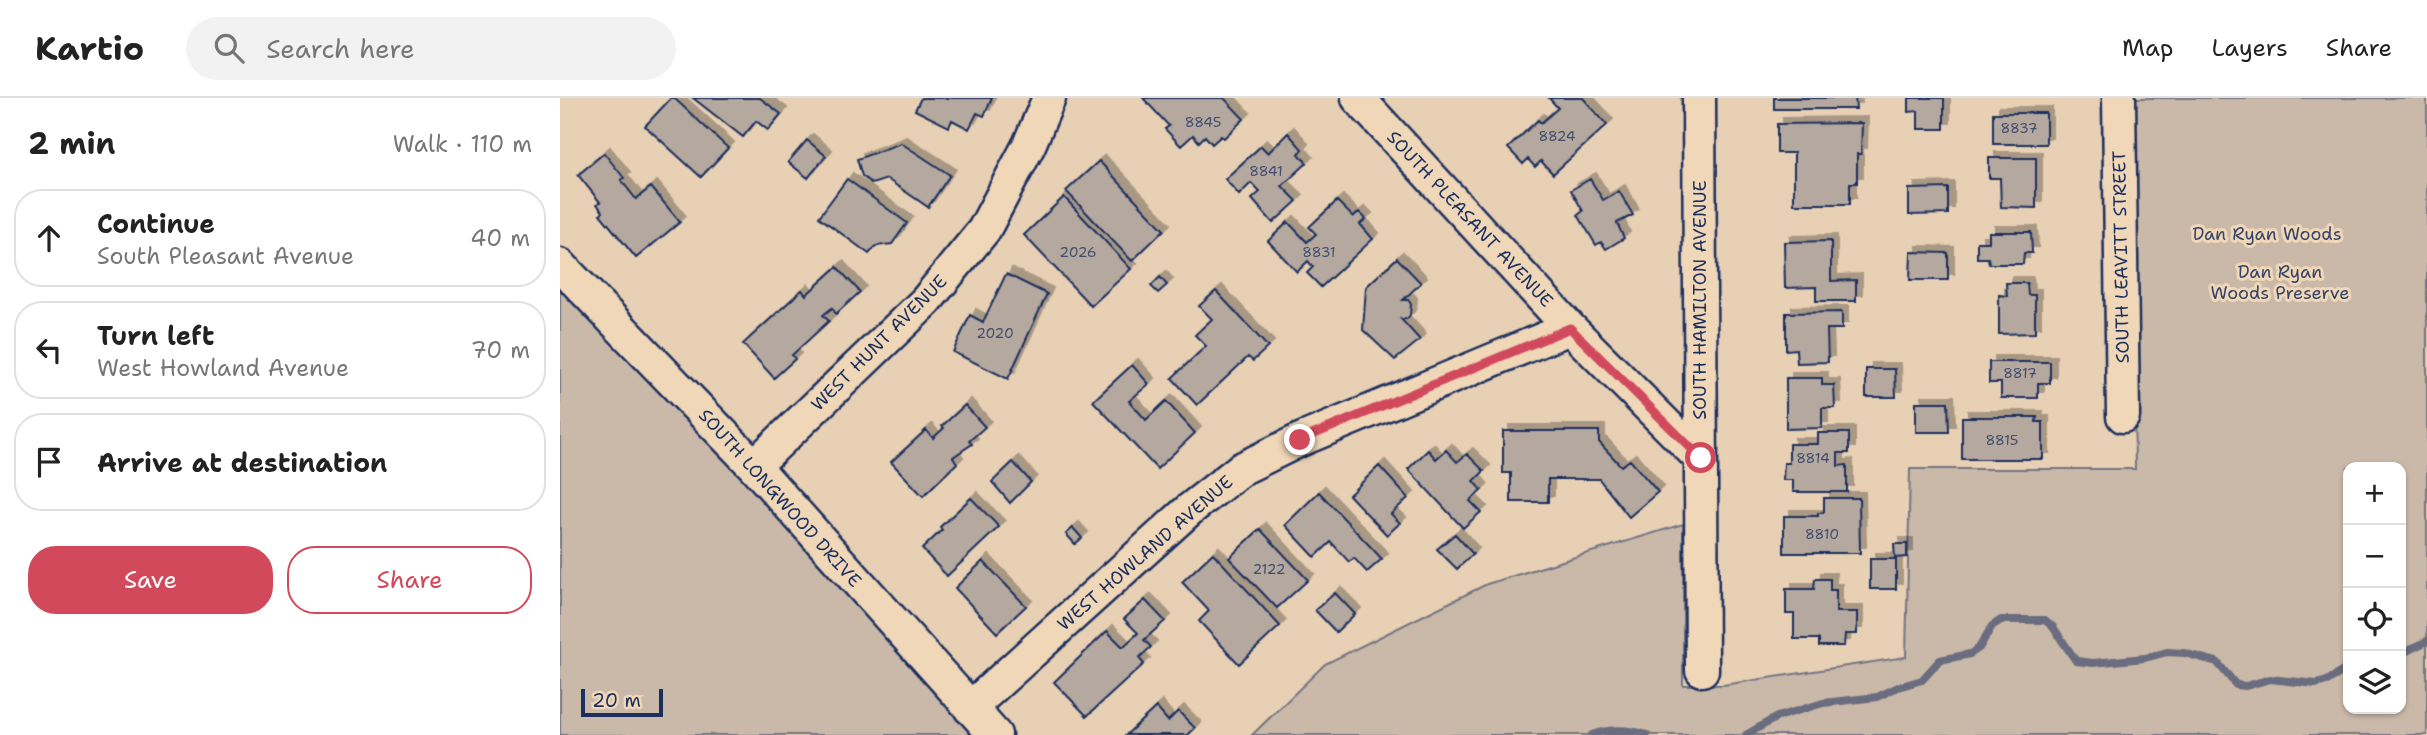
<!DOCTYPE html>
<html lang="en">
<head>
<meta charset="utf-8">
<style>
  body { margin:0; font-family:"Shantell Sans",sans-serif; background:#f2f2f2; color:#222 }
  .controls { position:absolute; right:21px; bottom:21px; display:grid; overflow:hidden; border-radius:14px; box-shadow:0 2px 5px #0004 }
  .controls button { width:63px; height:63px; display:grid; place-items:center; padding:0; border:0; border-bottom:2px solid #e0e0e0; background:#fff; color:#222; font:35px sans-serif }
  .scale { position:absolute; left:21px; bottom:18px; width:82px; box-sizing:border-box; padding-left:7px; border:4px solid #1b2f5e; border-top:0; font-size:19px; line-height:24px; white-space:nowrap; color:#1b2f5e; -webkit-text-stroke:5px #f0d7b8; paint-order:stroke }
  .stop { position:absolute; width:21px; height:21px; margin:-16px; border:5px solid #d1495b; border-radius:50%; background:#fff }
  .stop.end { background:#d1495b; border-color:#fff; box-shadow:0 2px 7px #0008 }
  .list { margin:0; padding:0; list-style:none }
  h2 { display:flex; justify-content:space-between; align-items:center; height:91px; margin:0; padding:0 28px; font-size:30px }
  h2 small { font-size:23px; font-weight:400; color:#767676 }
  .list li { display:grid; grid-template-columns:46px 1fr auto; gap:21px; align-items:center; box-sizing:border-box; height:98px; margin:0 14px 14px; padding:0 14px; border:2px solid #e0e0e0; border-radius:28px }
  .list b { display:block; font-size:26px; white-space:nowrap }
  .list p { margin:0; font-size:23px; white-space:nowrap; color:#767676 }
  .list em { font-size:23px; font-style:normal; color:#767676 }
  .actions { display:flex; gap:14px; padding:21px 28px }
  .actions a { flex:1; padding:16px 0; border:2px solid #d1495b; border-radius:28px; text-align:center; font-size:24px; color:#d1495b }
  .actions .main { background:#d1495b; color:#fff }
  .icon { flex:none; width:38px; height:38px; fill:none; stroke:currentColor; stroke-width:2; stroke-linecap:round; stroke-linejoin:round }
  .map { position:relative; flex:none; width:1867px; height:637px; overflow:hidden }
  header { display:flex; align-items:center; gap:42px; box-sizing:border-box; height:98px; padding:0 35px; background:#fff; border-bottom:2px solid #e0e0e0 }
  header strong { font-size:33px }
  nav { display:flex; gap:38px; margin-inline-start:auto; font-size:24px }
  .search { width:490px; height:63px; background:#f2f2f2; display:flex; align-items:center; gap:18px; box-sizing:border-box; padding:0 24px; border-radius:38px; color:#767676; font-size:26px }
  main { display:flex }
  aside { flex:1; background:#fff }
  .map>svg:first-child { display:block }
  .green { fill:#cab9a8; stroke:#727483; stroke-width:2; fill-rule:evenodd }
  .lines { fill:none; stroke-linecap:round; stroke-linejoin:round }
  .stream { stroke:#6a6d7f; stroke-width:8 }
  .building { fill:#b4a89f; stroke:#1b2f5e; stroke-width:2; filter:url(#shadow) }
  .minor-casing { stroke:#1b2f5e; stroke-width:37 }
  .minor { stroke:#f0d7b8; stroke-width:32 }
  .route { stroke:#d1495b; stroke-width:9 }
  .labels { text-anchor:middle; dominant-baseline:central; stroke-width:6; stroke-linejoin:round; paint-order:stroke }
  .number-label { font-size:14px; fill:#414d6e }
  .street-label { font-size:18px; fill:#1b2f5e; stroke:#f0d7b8 }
  .park-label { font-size:18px; fill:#354469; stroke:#f0d7b8 }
</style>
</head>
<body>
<header>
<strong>Kartio</strong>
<div class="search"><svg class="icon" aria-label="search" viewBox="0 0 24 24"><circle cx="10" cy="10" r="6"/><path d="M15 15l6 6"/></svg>Search here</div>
<nav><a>Map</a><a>Layers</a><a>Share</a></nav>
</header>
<main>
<aside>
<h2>2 min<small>Walk · 110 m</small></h2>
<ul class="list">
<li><svg class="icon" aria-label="ahead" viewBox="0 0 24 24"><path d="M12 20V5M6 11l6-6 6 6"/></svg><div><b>Continue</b><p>South Pleasant Avenue</p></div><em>40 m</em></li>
<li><svg class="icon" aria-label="left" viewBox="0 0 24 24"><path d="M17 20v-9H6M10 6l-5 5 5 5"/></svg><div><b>Turn left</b><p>West Howland Avenue</p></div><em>70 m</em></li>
<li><svg class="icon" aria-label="arrive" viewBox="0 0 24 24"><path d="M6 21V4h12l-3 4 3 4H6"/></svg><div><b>Arrive at destination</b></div></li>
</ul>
<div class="actions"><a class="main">Save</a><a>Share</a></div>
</aside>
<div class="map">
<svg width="1867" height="637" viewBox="0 0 1867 637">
  <defs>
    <filter id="shadow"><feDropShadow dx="6" dy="-6" stdDeviation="0" flood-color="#0004"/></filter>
  </defs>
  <rect width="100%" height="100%" fill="#e7d0b4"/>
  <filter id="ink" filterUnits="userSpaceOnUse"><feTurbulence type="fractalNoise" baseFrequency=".0143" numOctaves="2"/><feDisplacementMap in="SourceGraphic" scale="14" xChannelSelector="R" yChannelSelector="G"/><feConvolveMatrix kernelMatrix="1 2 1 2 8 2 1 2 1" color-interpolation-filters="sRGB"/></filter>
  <g filter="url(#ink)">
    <!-- green -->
    <path class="green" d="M 1570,0 L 1867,0 L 1867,637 L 692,637 L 765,566 L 927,486 L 1123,426 L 1123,587 L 1163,587 L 1346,559 L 1350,371 L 1575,371 ZM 1788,369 L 1841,369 L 1841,611 L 1788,611 Z
      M 0,181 L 420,637 L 0,637 Z"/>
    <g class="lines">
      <!-- stream -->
      <path class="stream" d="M 1841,556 L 1867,543
        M 1032,637 C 1051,630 1068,631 1087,637
        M 1186,637 L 1217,619 L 1263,605 L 1317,599 L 1338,589 L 1362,582 L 1380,562 L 1410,556 L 1419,550 L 1432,528 L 1441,522 L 1485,522 L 1493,529 L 1516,563 L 1533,565 L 1585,560 L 1607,554 L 1624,555 L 1657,564 L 1676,587 L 1686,588 L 1710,581 L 1756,586 L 1767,583 L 1788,570"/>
    </g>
    <!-- building -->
    <path class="building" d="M 111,0 L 114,0 L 168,50 L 141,79 L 85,28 Z
      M 133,0 L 200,0 L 221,16 L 208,32 L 196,23 L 183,39 Z
      M 361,0 L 432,0 L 424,18 L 417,15 L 409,31 L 392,22 L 389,29 L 355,12 Z
      M 583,0 L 664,0 L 684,21 L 664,40 L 661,38 L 652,46 L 645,38 L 639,44 L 633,37 L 621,48 L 605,31 L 609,28 Z
      M 989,0 L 1023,0 L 1047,27 L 993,76 L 981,63 L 975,69 L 968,61 L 963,66 L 948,50 L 978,22 L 981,25 L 998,10 Z
      M 1214,0 L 1295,0 L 1296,11 L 1214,11 Z
      M 1349,0 L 1384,0 L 1384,31 L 1358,31 L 1358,13 L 1349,14 Z
      M 1433,15 L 1486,15 L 1486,46 L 1433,46 Z
      M 1302,25 L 1301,56 L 1297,56 L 1297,85 L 1290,85 L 1290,106 L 1234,106 L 1234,55 L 1217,55 L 1217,26 Z
      M 728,35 L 742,51 L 739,56 L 747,65 L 722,88 L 737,103 L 713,125 L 692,101 L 700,94 L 691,85 L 679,97 L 665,81 L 701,48 L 708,55 Z
      M 247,42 L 266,58 L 248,80 L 228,64 Z
      M 341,45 L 390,77 L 368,109 L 327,81 L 312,86 L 302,78 L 297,61 Z
      M 44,55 L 64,80 L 61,82 L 76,101 L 91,89 L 120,124 L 76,160 L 40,116 L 43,114 L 37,106 L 40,104 L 18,77 Z
      M 1429,60 L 1476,60 L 1476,110 L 1441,109 L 1440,80 L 1429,80 Z
      M 539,63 L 604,132 L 572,163 L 506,93 Z
      M 287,81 L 347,125 L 332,146 L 316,148 L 309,156 L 259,119 Z
      M 1030,81 L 1043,102 L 1059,93 L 1073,117 L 1057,125 L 1064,140 L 1046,151 L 1041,144 L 1036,147 L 1018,117 L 1023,113 L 1011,92 Z
      M 1388,90 L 1388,116 L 1349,117 L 1349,91 Z
      M 504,99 L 571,171 L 531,208 L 464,137 Z
      M 777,103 L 793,119 L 799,114 L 806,121 L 800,126 L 813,141 L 761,189 L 747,175 L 753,169 L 748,163 L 737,174 L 708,143 L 728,124 L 747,144 L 756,136 L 749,129 Z
      M 1429,134 L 1471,134 L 1472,155 L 1464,155 L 1463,166 L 1429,166 L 1428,160 L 1417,160 L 1417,144 L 1429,144 Z
      M 1271,143 L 1271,183 L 1296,182 L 1296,203 L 1256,203 L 1256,189 L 1225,190 L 1224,144 Z
      M 1351,154 L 1388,155 L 1388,182 L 1350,182 Z
      M 837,160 L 861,185 L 843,202 L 848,202 L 851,206 L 850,217 L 847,221 L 841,221 L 860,242 L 835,262 L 803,232 L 806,189 Z
      M 277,169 L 300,194 L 276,216 L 272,210 L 263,217 L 269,223 L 232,257 L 235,261 L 214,280 L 183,246 L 242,192 L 246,197 Z
      M 446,176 L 487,196 L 448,281 L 393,254 L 410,217 L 423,224 Z
      M 600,179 L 607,187 L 598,195 L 591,188 Z
      M 1446,185 L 1467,185 L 1468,197 L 1475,197 L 1475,235 L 1439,236 L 1439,197 L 1447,198 Z
      M 656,193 L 708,249 L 693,263 L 688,259 L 637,307 L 612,280 L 646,248 L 635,237 L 652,221 L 639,208 Z
      M 1282,214 L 1282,231 L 1267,231 L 1268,264 L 1237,265 L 1236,251 L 1226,252 L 1226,215 Z
      M 1429,264 L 1490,264 L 1490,285 L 1478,285 L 1478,300 L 1441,300 L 1441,285 L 1429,285 Z
      M 572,267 L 589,286 L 569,303 L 586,322 L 606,303 L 635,335 L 597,371 L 533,303 Z
      M 1306,271 L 1335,271 L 1336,299 L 1306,299 Z
      M 1226,280 L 1262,280 L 1262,287 L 1274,287 L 1275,310 L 1262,310 L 1262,330 L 1226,331 Z
      M 1356,304 L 1388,304 L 1389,334 L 1356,334 Z
      M 405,307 L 425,329 L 409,343 L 412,346 L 393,359 L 397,365 L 363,398 L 331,364 L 366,332 L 373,340 L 384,330 L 382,328 Z
      M 1402,319 L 1477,319 L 1476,324 L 1483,324 L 1483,361 L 1402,361 Z
      M 943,333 L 1039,333 L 1039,344 L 1061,368 L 1070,362 L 1098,394 L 1069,419 L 1039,381 L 988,381 L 988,404 L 951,404 L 951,375 L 943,375 Z
      M 1258,335 L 1289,335 L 1289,355 L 1278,355 L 1278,368 L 1287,367 L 1287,394 L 1233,394 L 1233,382 L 1223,382 L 1224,365 L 1229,365 L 1229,346 L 1258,346 Z
      M 868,352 L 876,361 L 886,352 L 897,364 L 907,356 L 924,373 L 914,383 L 922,392 L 910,403 L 921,414 L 903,430 L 848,371 Z
      M 453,364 L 471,384 L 450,405 L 432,384 Z
      M 819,368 L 848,400 L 831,416 L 840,425 L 827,437 L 789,397 Z
      M 759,394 L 822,461 L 807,474 L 794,460 L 789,464 L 771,444 L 755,459 L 725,427 Z
      M 411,400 L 439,429 L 387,478 L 362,451 L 382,432 L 380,429 Z
      M 1264,400 L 1299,400 L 1300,455 L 1224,455 L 1224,418 L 1258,418 L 1258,415 L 1264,414 Z
      M 513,430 L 522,440 L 515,446 L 506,436 Z
      M 700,431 L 748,482 L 717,510 L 669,460 Z
      M 895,436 L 913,456 L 897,471 L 877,451 Z
      M 1334,446 L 1347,446 L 1347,459 L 1335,460 Z
      M 653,455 L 720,528 L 679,566 L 639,523 L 649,513 L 622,484 Z
      M 1310,461 L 1336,461 L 1336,491 L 1310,491 Z
      M 423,463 L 466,508 L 437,535 L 395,490 Z
      M 1255,481 L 1270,481 L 1270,492 L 1276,492 L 1276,514 L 1297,514 L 1297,536 L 1285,536 L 1284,548 L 1259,548 L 1259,541 L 1234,541 L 1234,516 L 1226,516 L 1226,491 L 1254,491 Z
      M 775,495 L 795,516 L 776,534 L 755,512 Z
      M 585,502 L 605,523 L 584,542 L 591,549 L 579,560 L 584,566 L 527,618 L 494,584 L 547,533 L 563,549 L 578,535 L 564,521 Z
      M 596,609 L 608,623 L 618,613 L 635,630 L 628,637 L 566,637 Z"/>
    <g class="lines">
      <!-- minor casing -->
      <g class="minor-casing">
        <path id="minor" d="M 798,0 L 1010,230 L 1141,361
          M 1139,0 L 1142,572
          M 1559,0 L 1563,318
          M 0,167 L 194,368 L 435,637
          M 194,368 L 366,203 L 424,132 L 469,47 L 489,0
          M 410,610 L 629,412 L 681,371 L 740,342 L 1010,230"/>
      </g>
      <!-- minor -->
      <use href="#minor" class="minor"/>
    </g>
  </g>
  <g class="lines" filter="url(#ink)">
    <!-- route -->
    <path class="route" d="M 740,342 L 1010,230 L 1141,360"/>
  </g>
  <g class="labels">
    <!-- number labels -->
    <g class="number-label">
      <text x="643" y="24">8845</text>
      <text x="1459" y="30">8837</text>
      <text x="997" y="38">8824</text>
      <text x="706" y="73">8841</text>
      <text x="518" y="154">2026</text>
      <text x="759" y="154">8831</text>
      <text x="435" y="235">2020</text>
      <text x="1460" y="275">8817</text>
      <text x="1442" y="342">8815</text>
      <text x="1253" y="360">8814</text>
      <text x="1262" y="436">8810</text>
      <text x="709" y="471">2122</text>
    </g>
    <!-- street labels -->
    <g class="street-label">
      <text transform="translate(910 121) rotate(47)">SOUTH PLEASANT AVENUE</text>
      <text transform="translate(1561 159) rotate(-91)">SOUTH LEAVITT STREET</text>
      <text transform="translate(1140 202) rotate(-90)">SOUTH HAMILTON AVENUE</text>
      <text transform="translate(319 245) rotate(-45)">WEST HUNT AVENUE</text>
      <text transform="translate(220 400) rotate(48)">SOUTH LONGWOOD DRIVE</text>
      <text transform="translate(585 455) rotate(-41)">WEST HOWLAND AVENUE</text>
    </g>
    <!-- park labels -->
    <g class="park-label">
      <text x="1707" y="136">Dan Ryan Woods</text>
      <text x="1720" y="174">Dan Ryan<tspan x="1720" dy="21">Woods Preserve</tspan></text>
    </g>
  </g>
</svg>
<div class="controls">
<button>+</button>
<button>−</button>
<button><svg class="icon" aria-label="locate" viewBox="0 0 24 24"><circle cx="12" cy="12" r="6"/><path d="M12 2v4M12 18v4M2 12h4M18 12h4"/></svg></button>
<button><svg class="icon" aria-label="layers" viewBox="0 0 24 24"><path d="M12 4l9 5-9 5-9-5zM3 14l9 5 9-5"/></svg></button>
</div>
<div class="scale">20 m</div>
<div class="stop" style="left:1141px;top:360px"></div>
<div class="stop end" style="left:740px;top:342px"></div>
</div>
</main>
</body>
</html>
